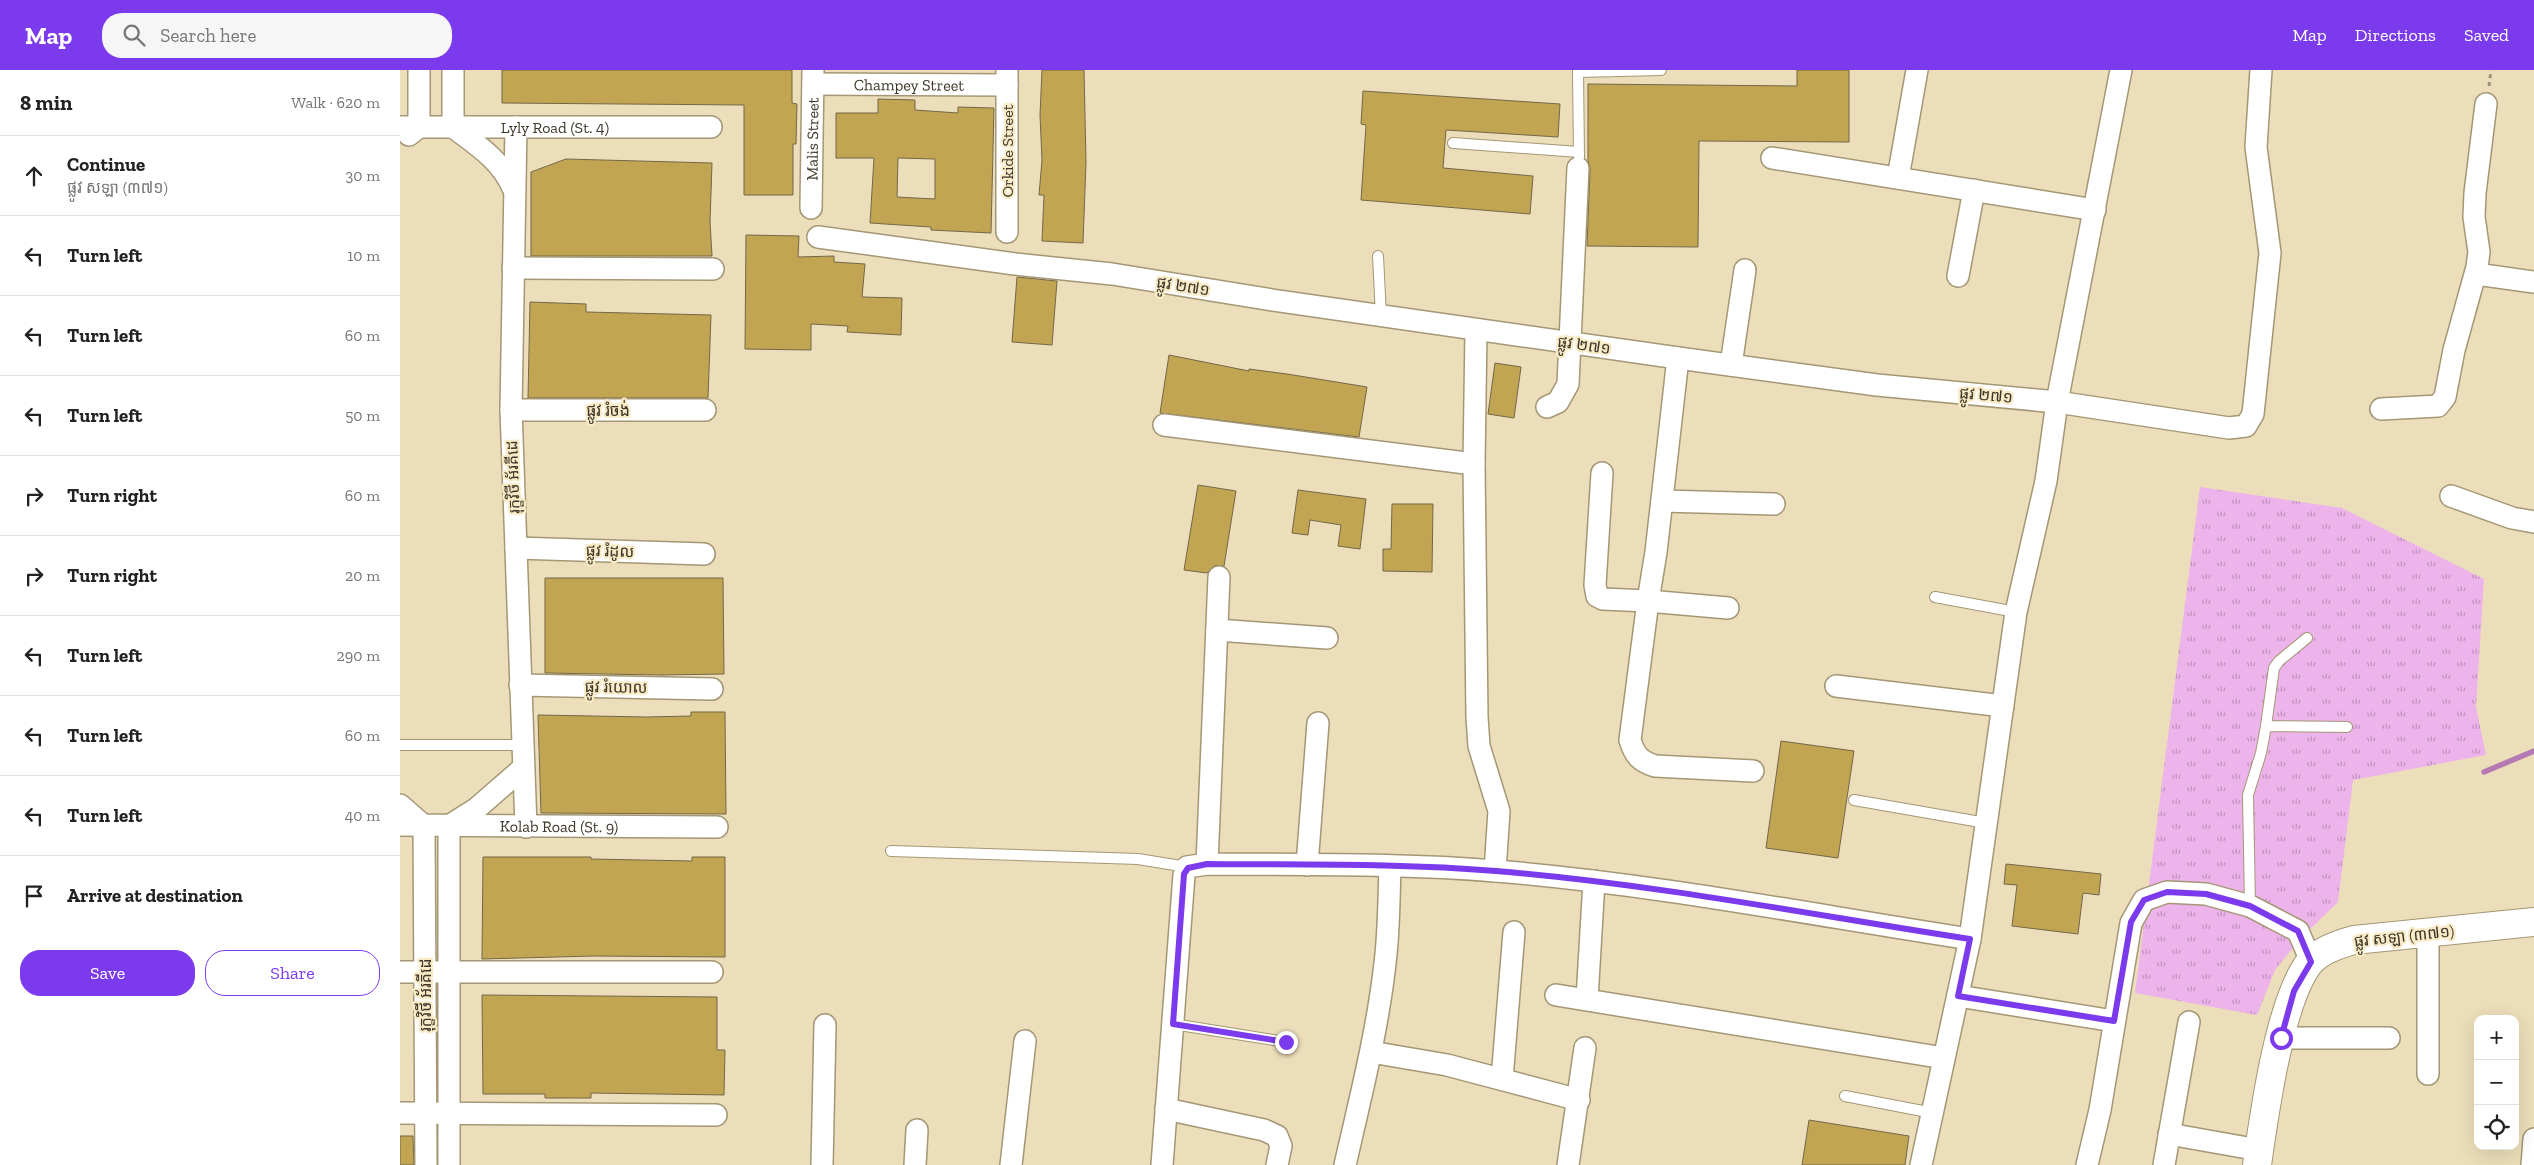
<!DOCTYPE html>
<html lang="en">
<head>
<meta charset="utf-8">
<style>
  body { margin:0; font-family:"Zilla Slab","Noto Sans Khmer",serif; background:#f6f6f6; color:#222 }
  .controls { position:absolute; right:15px; bottom:15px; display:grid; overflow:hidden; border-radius:10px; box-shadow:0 5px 20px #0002 }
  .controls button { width:45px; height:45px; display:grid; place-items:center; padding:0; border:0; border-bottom:1px solid #e0e0e0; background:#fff; color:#222; font:25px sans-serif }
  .stop { position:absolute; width:15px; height:15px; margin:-11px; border:4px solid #7c3aed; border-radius:50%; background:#fff }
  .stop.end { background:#7c3aed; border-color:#fff; box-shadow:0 1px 5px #0008 }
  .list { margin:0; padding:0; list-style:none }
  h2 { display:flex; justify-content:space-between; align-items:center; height:65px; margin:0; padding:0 20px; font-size:21px }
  h2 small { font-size:16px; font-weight:400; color:#767676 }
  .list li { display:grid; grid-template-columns:32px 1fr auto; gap:15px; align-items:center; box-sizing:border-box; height:80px; padding:0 20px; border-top:1px solid #e0e0e0 }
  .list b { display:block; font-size:19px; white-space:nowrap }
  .list p { margin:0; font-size:16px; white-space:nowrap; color:#767676 }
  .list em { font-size:16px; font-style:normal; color:#767676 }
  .actions { display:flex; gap:10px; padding:15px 20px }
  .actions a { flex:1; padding:11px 0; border:1px solid #7c3aed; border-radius:20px; text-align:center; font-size:18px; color:#7c3aed }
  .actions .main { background:#7c3aed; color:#fff }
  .icon { flex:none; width:28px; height:28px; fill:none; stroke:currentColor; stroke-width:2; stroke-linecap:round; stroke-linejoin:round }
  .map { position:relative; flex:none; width:2134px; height:1095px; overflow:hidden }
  header { display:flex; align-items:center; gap:30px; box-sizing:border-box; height:70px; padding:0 25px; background:#7c3aed; color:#fff }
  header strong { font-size:24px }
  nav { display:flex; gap:28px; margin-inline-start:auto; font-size:18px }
  .search { width:350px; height:45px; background:#f6f6f6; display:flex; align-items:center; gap:12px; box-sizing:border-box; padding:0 18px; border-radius:20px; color:#767676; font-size:19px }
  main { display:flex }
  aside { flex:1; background:#fff }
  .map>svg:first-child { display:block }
  .grass { fill:url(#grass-tufts) }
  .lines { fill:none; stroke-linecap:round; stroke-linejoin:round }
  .stream { stroke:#b57ab3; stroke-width:5.5 }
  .building { fill:#c2a553; stroke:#736747; fill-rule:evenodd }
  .lane-casing { stroke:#a49775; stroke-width:12 }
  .street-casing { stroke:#a49775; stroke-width:24 }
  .secondary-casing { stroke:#a49775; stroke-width:30 }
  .path { stroke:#9e9379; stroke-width:3; stroke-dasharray:4 4; stroke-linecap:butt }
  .lane { stroke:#fff; stroke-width:10 }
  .street { stroke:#fff; stroke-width:21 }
  .secondary { stroke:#fff; stroke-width:28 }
  .route { stroke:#7c3aed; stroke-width:6 }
  .labels { text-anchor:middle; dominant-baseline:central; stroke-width:4.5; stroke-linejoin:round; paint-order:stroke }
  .street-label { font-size:16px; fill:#3d3729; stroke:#f9ebc7 }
</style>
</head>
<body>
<header>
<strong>Map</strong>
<div class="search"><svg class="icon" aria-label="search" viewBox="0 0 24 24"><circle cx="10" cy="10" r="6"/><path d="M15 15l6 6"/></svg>Search here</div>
<nav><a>Map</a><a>Directions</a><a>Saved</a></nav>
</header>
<main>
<aside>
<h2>8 min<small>Walk · 620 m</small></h2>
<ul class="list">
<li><svg class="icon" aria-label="ahead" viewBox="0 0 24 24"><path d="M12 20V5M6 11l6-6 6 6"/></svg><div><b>Continue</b><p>ផ្លូវ សឡា (៣៧១)</p></div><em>30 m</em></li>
<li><svg class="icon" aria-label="left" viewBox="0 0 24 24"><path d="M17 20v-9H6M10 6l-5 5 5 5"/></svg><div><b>Turn left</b></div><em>10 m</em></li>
<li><svg class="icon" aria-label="left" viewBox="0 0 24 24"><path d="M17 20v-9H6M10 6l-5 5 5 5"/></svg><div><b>Turn left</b></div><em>60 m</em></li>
<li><svg class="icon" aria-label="left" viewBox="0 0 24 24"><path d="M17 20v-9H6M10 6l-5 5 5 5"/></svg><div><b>Turn left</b></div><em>50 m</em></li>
<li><svg class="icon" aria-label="right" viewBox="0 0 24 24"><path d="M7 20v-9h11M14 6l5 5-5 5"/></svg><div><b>Turn right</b></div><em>60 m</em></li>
<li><svg class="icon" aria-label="right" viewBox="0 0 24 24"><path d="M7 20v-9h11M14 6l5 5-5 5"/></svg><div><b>Turn right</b></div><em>20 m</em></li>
<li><svg class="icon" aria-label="left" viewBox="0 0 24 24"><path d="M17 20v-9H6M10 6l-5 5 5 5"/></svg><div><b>Turn left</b></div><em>290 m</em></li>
<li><svg class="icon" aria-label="left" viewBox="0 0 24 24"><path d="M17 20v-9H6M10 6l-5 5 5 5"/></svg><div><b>Turn left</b></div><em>60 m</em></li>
<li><svg class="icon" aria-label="left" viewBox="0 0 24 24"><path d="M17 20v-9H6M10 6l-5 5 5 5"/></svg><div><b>Turn left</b></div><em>40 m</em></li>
<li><svg class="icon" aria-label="arrive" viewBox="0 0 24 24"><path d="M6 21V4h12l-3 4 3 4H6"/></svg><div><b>Arrive at destination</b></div></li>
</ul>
<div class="actions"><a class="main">Save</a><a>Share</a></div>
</aside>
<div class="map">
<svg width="2134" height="1095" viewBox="0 0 2134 1095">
  <defs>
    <pattern id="grass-tufts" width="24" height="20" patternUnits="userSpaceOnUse" patternTransform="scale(1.25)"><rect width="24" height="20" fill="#edb3eb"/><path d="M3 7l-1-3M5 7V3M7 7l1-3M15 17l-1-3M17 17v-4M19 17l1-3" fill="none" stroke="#c192be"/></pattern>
  </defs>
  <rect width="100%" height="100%" fill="#ecdeba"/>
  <!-- grass -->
  <path class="grass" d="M 1800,417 L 1942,438 L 2084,509 L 2076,637 L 2086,685 L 1953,710 L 1938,832 L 1902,867 L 1875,900 L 1857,945 L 1735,923 Z"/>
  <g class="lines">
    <!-- stream -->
    <path class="stream" d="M 2084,702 L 2134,681"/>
  </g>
  <!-- building -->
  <path class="building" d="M 102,0 L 392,0 L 392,33 L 397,34 L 396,74 L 393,74 L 393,125 L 344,125 L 344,35 L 102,33 Z
    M 642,0 L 684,0 L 686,92 L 683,173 L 642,171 L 644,125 L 639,125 L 642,90 L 640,45 Z
    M 1397,0 L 1449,0 L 1449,72 L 1299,71 L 1298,177 L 1187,176 L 1190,99 L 1188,90 L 1188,14 L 1397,16 Z
    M 963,21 L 1160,34 L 1158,67 L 1046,60 L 1043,98 L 1133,106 L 1130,144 L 961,130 L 966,55 L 961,54 Z
    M 478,29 L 515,30 L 515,40 L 558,43 L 558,37 L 594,38 L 591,163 L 531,160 L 531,157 L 470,153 L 474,88 L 436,88 L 436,43 L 478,43 ZM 498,88 L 535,89 L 535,129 L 497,127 Z
    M 166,89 L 312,93 L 310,152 L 312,186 L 131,186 L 131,102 Z
    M 346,165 L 399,166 L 398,187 L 434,186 L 434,192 L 465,194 L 462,227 L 502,228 L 501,265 L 447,262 L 448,256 L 411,254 L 411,280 L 345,279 Z
    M 617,207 L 657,211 L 652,275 L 612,272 Z
    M 130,232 L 186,234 L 186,242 L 311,245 L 308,328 L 128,328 Z
    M 769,285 L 849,301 L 849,299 L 887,304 L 967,317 L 959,367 L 760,343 Z
    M 1095,293 L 1121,297 L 1114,348 L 1088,344 Z
    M 798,415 L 836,421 L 824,496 L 814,496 L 807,503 L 784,500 Z
    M 898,420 L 966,429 L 960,479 L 938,476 L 941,455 L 910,450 L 908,465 L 892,463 Z
    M 992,434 L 1033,434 L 1032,502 L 983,501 L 983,479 L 991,479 Z
    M 145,508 L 323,508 L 324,604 L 261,605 L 145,603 Z
    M 291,642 L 325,642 L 326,744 L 141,743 L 138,645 L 247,647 L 291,646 Z
    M 1381,671 L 1454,681 L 1438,788 L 1366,778 Z
    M 83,787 L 191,787 L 191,789 L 292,791 L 292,787 L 325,787 L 325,887 L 194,886 L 82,889 Z
    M 1606,794 L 1701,804 L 1699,825 L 1683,823 L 1678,864 L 1612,856 L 1617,815 L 1604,814 Z
    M 82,925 L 317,927 L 317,980 L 325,980 L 324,1025 L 191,1023 L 191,1028 L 145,1028 L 145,1024 L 83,1024 Z
    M 1409,1050 L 1509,1066 L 1505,1095 L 1402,1095 Z
    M 0,1066 L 13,1066 L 14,1095 L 0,1095 Z"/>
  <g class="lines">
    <!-- lane casing -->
    <g class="lane-casing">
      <path id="lane" d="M 1178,0 L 1179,87
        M 1178,2 L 1261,0
        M 1053,73 L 1179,82
        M 978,186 L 981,246
        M 1535,527 L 1616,542
        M 1866,656 L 1874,598 L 1879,591 L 1907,568
        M 0,675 L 122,675
        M 1454,730 L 1586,753
        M 491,781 L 738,789 L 787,797
        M 1850,836 L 1848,725 L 1861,683 L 1866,656 L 1947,657
        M 773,954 L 886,972
        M 1445,1026 L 1533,1043"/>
    </g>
    <!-- street casing -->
    <g class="street-casing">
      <g id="street">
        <path d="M 53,0 L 53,57 C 77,75 101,90 113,118"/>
        <path d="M 607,0 L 607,162"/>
        <path id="s1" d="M 413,14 L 607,15"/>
        <path id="s2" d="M 0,57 L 311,57"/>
        <path d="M 116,57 L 111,340 L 126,757"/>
        <path d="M 9,65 L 19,57 L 19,0"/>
        <path d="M 1372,88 L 1695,140"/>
        <path d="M 1498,108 L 1517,0"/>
        <path id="s3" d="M 411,138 L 413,1"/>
        <path d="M 418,167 L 615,194 L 712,204 L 872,230 L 1278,288 L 1477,315 L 1657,332 L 1829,358 L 1846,356 L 1853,344 L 1870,183 L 1856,77 L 1861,0"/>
        <path d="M 113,198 L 313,199"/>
        <path d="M 2076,204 L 2134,212"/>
        <path d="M 1558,206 L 1574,120"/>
        <path d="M 1076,260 L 1074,394 L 1077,647 L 1079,676 L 1099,741 L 1095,801"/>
        <path d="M 1278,288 L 1256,482 L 1248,531 L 1328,538"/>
        <path d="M 1331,295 L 1345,200"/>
        <path d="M 1147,337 L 1158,332 L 1168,314 L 1178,98"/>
        <path d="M 1981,339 L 2038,336 L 2045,327 L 2054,280 L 2077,197 L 2079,182 L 2074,147 L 2075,123 L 2086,34"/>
        <path d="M 111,340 L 305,340"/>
        <path d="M 764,355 L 1074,394"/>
        <path d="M 1202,403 L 1195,515 L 1197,526 L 1203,529 L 1248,531 L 1230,670 C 1235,686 1240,691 1255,696 L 1353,701"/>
        <path d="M 2051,426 L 2112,448 L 2134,452"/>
        <path d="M 1262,431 L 1374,434"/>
        <path d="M 116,478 L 304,484"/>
        <path d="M 817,560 L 927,568"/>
        <path d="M 120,615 L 312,619"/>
        <path d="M 1436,616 L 1603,636"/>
        <path d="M 0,735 L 24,756 L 26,1095"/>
        <path id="s4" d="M 0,755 L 317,757"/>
        <path d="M 807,794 L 819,507"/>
        <path d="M 907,795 L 918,653"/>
        <path d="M 2028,863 L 2028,1004"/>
        <path d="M 0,902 L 312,902"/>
        <path d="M 1156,925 L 1544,988"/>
        <path d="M 1558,926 L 1714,951"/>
        <path d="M 1187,929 L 1194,811"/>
        <path d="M 1881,968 L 1989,968"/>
        <path d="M 971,982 L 1047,995 L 1179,1030"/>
        <path d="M 1102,1009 L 1114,862"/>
        <path d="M 766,1039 L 864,1060 L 877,1066 L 881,1076 L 877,1095"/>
        <path d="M 0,1043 L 316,1045"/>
        <path d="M 1769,1064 L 1859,1080"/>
        <path d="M 49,1095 L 49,756 L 76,739 L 123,698"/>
        <path d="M 422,1095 L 425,955"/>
        <path d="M 515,1095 L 517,1060"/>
        <path d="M 611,1095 L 625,971"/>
        <path d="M 762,1095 L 784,805 L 787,797 L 807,794 C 903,795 1000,793 1096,801 C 1255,814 1413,845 1570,869"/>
        <path d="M 945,1095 C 961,1025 979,955 986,884 C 989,855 989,825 990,796"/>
        <path d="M 1168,1095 L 1185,978"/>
        <path d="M 1521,1095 L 1570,869 L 1616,542 L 1646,411 L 1657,332 L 1721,0"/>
        <path d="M 1687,1095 L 1700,1040 L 1731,853 L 1744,830 L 1767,822 L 1806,824 L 1850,836 L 1898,861 L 1911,891"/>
        <path d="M 1764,1095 L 1789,952"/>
        <path d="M 2132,1095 L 2134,1069"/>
      </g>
    </g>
    <!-- secondary casing -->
    <g class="secondary-casing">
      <path id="secondary" d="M 1857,1095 C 1864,1045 1880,929 1910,892 C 1921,880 1939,874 1954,870 L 2134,852"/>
    </g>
    <!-- path -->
    <path class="path" d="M 2089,16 L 2091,0"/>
    <!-- lane -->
    <use href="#lane" class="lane"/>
    <!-- street -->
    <use href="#street" class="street"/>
    <!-- secondary -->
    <use href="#secondary" class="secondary"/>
  </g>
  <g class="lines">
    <!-- route -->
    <path class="route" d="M 886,972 L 773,954 L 784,804 L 788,798 L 807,794 C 903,795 1000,793 1096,801 C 1255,814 1413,845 1570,869 L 1558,926 L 1714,951 L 1731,852 L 1744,830 L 1767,822 L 1806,824 L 1850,836 L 1898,861 L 1911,892 L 1894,921 L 1881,968"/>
  </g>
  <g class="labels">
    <!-- street labels -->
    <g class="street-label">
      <text stroke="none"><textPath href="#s1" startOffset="96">Champey Street</textPath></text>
      <text stroke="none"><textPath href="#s2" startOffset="155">Lyly Road (St. 4)</textPath></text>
      <text stroke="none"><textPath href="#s3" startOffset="69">Malis Street</textPath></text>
      <text transform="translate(607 81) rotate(-90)">Orkide Street</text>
      <text transform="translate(783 216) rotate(9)">ផ្លូវ ២៧១</text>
      <text transform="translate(1184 275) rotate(8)">ផ្លូវ ២៧១</text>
      <text transform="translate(1586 325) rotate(5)">ផ្លូវ ២៧១</text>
      <text x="208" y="340">ផ្លូវ រំចង់</text>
      <text transform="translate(113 407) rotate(-92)">រុក្ខវិថី អ័រគីដេ</text>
      <text transform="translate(210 481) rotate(2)">ផ្លូវ រំដូល</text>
      <text transform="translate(216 617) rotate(1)">ផ្លូវ រំយោល</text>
      <text stroke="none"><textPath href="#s4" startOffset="159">Kolab Road (St. 9)</textPath></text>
      <text transform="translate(2004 866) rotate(-6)">ផ្លូវ សឡា (៣៧១)</text>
      <text transform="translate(25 925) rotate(-90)">រុក្ខវិថី អ័រគីដេ</text>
    </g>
  </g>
</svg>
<div class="controls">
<button>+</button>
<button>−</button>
<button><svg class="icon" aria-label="locate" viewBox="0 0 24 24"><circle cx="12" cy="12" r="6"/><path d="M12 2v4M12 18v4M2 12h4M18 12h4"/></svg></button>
</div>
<div class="stop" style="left:1881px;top:968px"></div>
<div class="stop end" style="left:886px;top:972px"></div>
</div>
</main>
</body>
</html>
